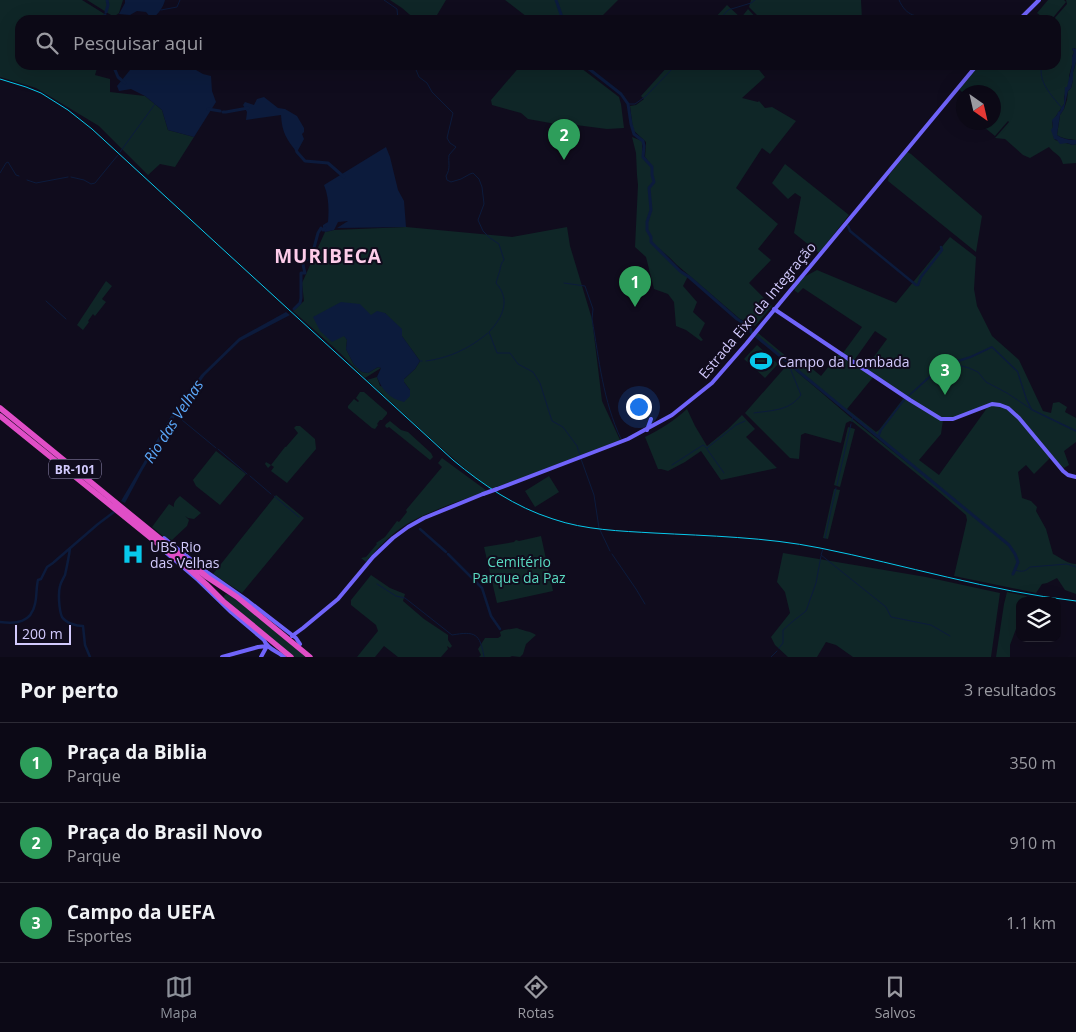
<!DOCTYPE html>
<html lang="pt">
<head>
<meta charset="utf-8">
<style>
  body { margin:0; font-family:"Open Sans",sans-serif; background:#1a1723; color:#f1f3f6 }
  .controls { position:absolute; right:15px; bottom:15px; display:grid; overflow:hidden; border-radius:10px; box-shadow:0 5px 20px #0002 }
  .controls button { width:45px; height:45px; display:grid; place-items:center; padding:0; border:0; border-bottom:1px solid #2c2a35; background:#0c0916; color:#f1f3f6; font:25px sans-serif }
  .compass { position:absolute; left:956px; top:85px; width:45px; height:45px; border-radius:50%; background:#0c0916; box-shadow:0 5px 20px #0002; rotate:146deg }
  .scale { position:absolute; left:15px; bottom:12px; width:56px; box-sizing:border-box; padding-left:5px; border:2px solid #d2cafd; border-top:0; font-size:14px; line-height:18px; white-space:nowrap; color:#d2cafd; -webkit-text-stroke:4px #100c1d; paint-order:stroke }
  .you { position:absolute; left:638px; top:406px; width:18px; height:18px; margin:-12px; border:4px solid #fff; border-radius:50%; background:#1a73e8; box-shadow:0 0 0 8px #1a73e833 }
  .badge { display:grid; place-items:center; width:32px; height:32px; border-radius:50%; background:#8c9099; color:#fff; font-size:16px; font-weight:700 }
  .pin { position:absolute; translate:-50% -41px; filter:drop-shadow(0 1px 2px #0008) }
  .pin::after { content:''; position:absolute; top:26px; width:18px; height:15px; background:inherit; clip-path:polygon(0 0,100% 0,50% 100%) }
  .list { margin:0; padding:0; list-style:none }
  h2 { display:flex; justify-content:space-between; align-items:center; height:65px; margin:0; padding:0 20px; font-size:21px }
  h2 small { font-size:16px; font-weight:400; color:#9a9aa1 }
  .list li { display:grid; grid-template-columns:32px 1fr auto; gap:15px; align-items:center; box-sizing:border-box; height:80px; padding:0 20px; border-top:1px solid #2c2a35 }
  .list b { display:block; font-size:19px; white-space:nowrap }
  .list p { margin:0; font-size:16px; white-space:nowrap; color:#9a9aa1 }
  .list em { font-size:16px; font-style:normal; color:#9a9aa1 }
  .icon { flex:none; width:28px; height:28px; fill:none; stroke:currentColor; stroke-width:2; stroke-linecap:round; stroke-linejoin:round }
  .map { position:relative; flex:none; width:1076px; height:657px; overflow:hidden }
  .search { position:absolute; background:#0c0916; box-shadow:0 5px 20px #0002; left:15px; right:15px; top:15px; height:55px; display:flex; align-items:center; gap:12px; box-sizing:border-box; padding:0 18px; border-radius:15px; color:#9a9aa1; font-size:19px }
  .sheet { height:305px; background:#0c0916 }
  nav { display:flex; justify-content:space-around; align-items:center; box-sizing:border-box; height:70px; border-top:1px solid #2c2a35; background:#0c0916; font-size:14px; color:#9a9aa1 }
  nav a { display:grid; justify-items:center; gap:2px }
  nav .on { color:#8c9099 }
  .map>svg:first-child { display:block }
  .green { fill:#0f2627; fill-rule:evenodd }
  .water { fill:#0c1b3c }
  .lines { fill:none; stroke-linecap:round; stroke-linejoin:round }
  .stream { stroke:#0c1b3c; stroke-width:1 }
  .canal { stroke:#0c1b3c; stroke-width:2.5 }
  .river { stroke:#0c1b3c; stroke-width:3 }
  .secondary { stroke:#7064fa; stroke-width:4 }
  .trunk { stroke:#e04ec7; stroke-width:5.5 }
  .tram { stroke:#07c9ec; stroke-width:1 }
  .secondary-bridge { stroke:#7064fa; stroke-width:4 }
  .labels { text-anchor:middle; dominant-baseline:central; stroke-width:4; stroke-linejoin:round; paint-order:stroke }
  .shield { fill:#100c1d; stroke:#9891ba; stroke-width:1 }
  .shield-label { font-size:12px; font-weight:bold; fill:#d2cafd }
  .street-label { font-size:14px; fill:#d2cafd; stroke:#100c1d }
  .poi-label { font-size:14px; fill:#d2cafd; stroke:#100c1d; text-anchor:start }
  .park-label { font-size:14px; fill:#59dac1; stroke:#100c1d }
  .water-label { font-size:15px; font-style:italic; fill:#5ba8fa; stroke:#100c1d }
  .district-label { font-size:19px; font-weight:bold; letter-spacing:1px; fill:#fdcce9; stroke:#100c1d }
</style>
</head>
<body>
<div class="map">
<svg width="1076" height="657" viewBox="0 0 1076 657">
  <rect width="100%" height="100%" fill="#100c1d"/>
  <!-- green -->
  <path class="green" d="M 0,0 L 82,0 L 111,18 L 110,20 L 20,20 L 20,65 L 98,65 L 95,75 L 110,79 L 110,92 L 145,96 L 162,110 L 168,130 L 194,137 L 175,167 L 160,164 L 148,175 L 99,126 L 36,88 L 0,77 Z
    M 87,0 L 123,0 L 119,13 L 115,16 L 111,15 Z
    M 390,0 L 446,0 L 434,20 L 416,20 L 402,8 Z
    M 505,0 L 618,0 L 598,20 L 531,20 Z
    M 751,0 L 861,0 L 862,20 L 814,20 L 806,16 L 803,20 L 762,20 L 749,7 Z
    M 1048,0 L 1064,0 L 1066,2 L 1051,20 L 1046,20 L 1037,13 Z
    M 1066,0 L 1076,0 L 1076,49 L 1074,48 L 1072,49 L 1074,52 L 1072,57 L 1072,65 L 1069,76 L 1070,80 L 1064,97 L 1064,104 L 1052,122 C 1054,128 1051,131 1055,140 L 1073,145 L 1076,144 L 1076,163 L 1063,164 C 1060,153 1055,155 1049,147 L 1030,158 L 1023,155 L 1005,139 L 995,138 L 1009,122 L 1008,121 L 995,136 L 979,123 L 994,122 L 994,92 L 963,93 L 959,89 L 979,65 L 1056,65 L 1056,20 L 1053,20 L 1067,4 Z
    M 727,5 L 741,18 L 748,9 L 758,20 L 713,20 Z
    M 1076,62 L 1076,140 C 1070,139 1062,139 1057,135 L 1060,115 L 1064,109 L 1067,100 L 1068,91 L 1071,88 L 1073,80 L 1073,72 Z
    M 521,65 L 577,65 L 619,97 L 621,104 L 624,128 L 607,129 L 576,125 L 567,126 L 528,119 L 521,113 L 492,105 L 491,100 Z
    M 669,65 L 755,65 L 765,77 L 742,98 L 758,102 L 759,101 L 765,108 L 772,107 L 796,121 L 770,154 L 762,148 L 736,188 L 778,224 L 758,249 L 771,260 L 749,283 L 772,306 L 755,326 L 740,319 L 677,265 L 669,257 L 657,247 L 680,271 L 688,276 L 683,286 L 697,302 L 693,312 L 705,323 L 699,335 L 703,340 L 701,341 L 686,330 L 676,326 L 674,302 L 668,294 L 654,289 L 646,257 L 635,247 L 638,185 L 637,175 L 636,153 L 632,137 L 642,141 L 642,157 L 649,162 L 645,157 L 646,142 L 633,130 L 630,106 L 636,105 L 644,99 L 641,96 Z
    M 907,152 L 911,154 L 982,216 L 976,252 L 888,181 L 889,175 Z
    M 785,164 L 849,215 L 819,253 L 794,233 L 801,197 L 795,193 L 788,199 L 772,183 Z
    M 406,227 L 512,237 L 567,227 L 570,246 L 592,319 L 602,401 L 620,440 L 492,489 L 478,480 L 429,437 L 367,380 L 377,377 L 380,386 L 410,390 L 404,382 L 404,379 L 415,369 L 420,361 L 385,313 L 331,342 L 344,335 L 347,340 L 346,349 L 354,365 L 362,372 L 368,373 L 378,367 L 381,368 L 365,378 L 340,353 L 293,311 L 304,301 L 302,283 L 325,232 L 334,230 Z
    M 950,237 L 976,257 L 974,289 L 977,306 L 992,336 L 1019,360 L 1043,411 L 1051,413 L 1053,403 L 1059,402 L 1067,407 L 1065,412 L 1076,418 L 1076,442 L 1064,451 L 1069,465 L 1064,468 L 1051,457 L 1034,474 L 1026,465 L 1018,472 L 1022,498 L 1031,501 L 1037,507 L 1036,511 L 1046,529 L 1053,554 C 1061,558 1068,564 1076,564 L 1076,594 L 1065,590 L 1057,578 L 1047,583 L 1042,584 L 1036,593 L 954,576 L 967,520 L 966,515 L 939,492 L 853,422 L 850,421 L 846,423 L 841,443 L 805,433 L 801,435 L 799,459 L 790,458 L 745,413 L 788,364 L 850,417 L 934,484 L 755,335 L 758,333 L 799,367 L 804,362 L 821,376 L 837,356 L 843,353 L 862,327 L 803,288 L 798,293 L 795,291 L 794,288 L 802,278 L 817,270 L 896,303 ZM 875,331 L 887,339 L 865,369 L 853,362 ZM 874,376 L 906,397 L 903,399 L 879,430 L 876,432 L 847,409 ZM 987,408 L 939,475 L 919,460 L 941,434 L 943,420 L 953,419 Z
    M 106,281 L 112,286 L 102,299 L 106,302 L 95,316 L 93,314 L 88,321 L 89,322 L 83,330 L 77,325 Z
    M 757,345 L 778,364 L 765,378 L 744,359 Z
    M 360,392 L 364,392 L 387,412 L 387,414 L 382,420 L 380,420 L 377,424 L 378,425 L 375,429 L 372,428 L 348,408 L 348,406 L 354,399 L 358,402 L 359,401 L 356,398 Z
    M 687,409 L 695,426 L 707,446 L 728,429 L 742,415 L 755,429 L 746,437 L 777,468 L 721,480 L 701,451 L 685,462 L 668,471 L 661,469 L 658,469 L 645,437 C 661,429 674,421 687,409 Z
    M 390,421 L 401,430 L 408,432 L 431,453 L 433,457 L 430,460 L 389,427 L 387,428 L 385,426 L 386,424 Z
    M 296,426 L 300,426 L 315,439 L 316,449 L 287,483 L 271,471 L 274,467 L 271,465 L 268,468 L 265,464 L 266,462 L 271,465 L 285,447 L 286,447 L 298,433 L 294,428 Z
    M 848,427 L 855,429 L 840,487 L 834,485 Z
    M 216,451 L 246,474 L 220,505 L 196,486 L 193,480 Z
    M 442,458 L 487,491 C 460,501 431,510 407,524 C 391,534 378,547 366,562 L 361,558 L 366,557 L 377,544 L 376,543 L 385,537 L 397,521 L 399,522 L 407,512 L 406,510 L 442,467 L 438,463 Z
    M 549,476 L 559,492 L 535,507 L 525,491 Z
    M 834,489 L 840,490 L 828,539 L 823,538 Z
    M 276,495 L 304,518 L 242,593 L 213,574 Z
    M 180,496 L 201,513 L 194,519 L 188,518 L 185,516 L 189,520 L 187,526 L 172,540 L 164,537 L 152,527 L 169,504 L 174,507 C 173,502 177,499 180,496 Z
    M 541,536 L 553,591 L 497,603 L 484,547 L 514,542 L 516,540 L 519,541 Z
    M 783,553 L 926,577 L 1000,593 L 991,657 L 853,657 L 836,645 L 826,642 L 817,657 L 788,657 L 775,645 L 771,637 L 790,613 L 785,592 L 777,582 Z
    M 371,575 L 390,588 L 405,594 L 403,601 L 424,619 L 448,635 L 448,640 L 452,646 L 450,648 L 447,646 L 448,649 L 441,657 L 398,657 L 384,646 L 375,657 L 357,657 L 378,631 L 376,625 L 351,605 L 351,600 Z
    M 1007,592 L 1026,596 L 1028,598 L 1029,601 L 1020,601 L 1020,618 L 1010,645 L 1010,657 L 996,657 L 1004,604 Z
    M 226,594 L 231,595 L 308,657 L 293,657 L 224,601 L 224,596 Z
    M 517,628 C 523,631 531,631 536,635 L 526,644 L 523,654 L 520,657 L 512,656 L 510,657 L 479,657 L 481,655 L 478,649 L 485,638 L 498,638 L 501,636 L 500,632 L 504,630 Z"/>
  <!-- water -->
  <path class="water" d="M 125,0 L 165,0 C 163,8 158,14 152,19 L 146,12 L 137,11 L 130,15 L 119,14 L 125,3 Z
    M 1073,48 L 1076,49 L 1076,62 L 1073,72 L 1073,80 L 1071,88 L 1068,91 L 1064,109 L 1060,115 L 1057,135 C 1062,139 1070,140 1076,140 L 1076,144 L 1073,145 L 1067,143 L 1060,144 L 1057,140 L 1054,139 L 1051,130 L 1053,127 L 1052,120 L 1057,115 L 1058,112 L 1060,111 L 1061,108 L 1064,104 L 1065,87 L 1067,87 L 1072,65 L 1072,57 L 1074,52 L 1072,49 Z
    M 131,65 L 195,65 L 196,70 L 203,74 L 211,76 L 212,91 L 216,102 L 194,137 L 168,130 L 162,110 L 145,96 L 131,89 L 119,91 L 117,86 L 130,70 Z
    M 264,97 L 278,108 L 285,109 L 297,116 L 304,128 L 304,132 L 302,134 L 304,139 L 297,152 C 286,139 282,132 281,115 L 246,120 L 247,112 L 243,105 L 245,102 L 254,105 L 257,99 Z
    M 386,147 L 390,157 L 398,190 L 404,201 L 406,227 L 337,228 L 348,221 L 338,222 L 334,230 L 325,232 L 323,230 L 323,225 L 328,222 C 329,210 329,197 324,185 Z
    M 341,302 L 360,304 L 371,315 L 377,311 L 385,313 L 402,329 L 402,336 L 420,361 L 415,369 L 404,379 L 404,382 L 410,390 L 410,396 L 404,402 C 390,399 382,390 377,377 L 381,368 L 378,367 L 368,373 L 362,372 L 354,365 L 346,349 L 347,340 L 344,336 L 332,342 L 320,331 L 313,317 Z
    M 286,312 L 290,315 L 240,341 L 205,375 L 177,413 L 142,471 L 125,503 L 121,501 L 171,416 L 201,375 L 239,338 Z
    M 992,346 L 1018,371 L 1027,399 L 1032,409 L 1076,430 L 1076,432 L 1031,410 L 1026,400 L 1017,372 L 992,348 L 971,358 L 941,368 L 905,400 L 882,430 L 879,438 L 877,437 L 879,431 L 902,401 L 941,365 L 970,356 Z"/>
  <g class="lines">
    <!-- stream -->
    <path class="stream" d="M 384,0 L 397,9 L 398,20
      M 899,0 C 907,18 916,15 933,20
      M 161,10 L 177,7 L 180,0
      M 719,20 L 728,10 L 751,3 L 755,0
      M 414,65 L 419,77 L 427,83 L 432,92 L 453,113 L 447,138 L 450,143 L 456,147 L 449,155 C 448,163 451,168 446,176 L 447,180 L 451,182 L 461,179 L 470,174 L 473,173 L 479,179 L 482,187 L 484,204 L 478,220 L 483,231 L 490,238 L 499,244 L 504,260 C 500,264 501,268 499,273 C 498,277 497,279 496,283 C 511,300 503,317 489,332 L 497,353 L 510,353 L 518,364 L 533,372 L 540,383 L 552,421 L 563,427 L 577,446 L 580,455
      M 1042,65 C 1037,81 1052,96 1061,107
      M 628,104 L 635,104 L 646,96 L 676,65
      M 120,152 L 155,104
      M 0,173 L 6,163 L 8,162 L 16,175 L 19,176
      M 71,177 L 84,180 L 91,184 L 95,183 L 118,155
      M 27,180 L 36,183 L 68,177
      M 564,283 L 585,286 L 593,309 L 592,319 C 599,359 603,401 621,439
      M 46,301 L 66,319
      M 420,361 L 422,361
      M 426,361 C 450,358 470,348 488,333
      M 948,365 L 958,365 L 969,368 L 978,372 L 986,382 L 1007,393 L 1031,409
      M 754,413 C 773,410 789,411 801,395 L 788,363
      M 176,415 L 216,448
      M 852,421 L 853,417
      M 218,449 L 247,474
      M 707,449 L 724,473
      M 581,459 L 594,495 L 599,528
      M 672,465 L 703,445 L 707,448 L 736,425 L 745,421
      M 250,476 L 271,494
      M 837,485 L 851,424
      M 274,496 L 299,517
      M 600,530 L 610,551
      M 825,538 L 836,488
      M 823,549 L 821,555 L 886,607 L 891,617 L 931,625 L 950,636
      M 612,554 L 636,589 L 645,604
      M 1015,570 C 1021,572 1025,572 1030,567 L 1067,564 L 1076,567
      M 377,584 L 396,596 L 405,598 L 452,635 C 475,631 480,633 484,657
      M 779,648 L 783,643 L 783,630 L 792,622 L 806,611 L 816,583 L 821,556
      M 771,657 L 777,651"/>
    <!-- canal -->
    <path class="canal" d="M 848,226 L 850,231 L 916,285 L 918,285 L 921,277 L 942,250 L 941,247
      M 420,529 L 446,552
      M 70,548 C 69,557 67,566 65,575 C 63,579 61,582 60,586 C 58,593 59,610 62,617 C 66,623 76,626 83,626 L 85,645 L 90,657
      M 448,554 L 482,588 L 491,616 L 500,629
      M 54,562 L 98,524 L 114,512
      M 0,622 C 16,624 31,623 35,604 C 37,596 36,588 38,580 L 41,579 L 47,567 L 53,563"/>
    <!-- river -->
    <path class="river" d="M 556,0 L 563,20
      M 106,12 L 108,5 L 107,0
      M 104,20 L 105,15
      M 113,65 L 118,77 L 125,83
      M 584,65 L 621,94 L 628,104 L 631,124 L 634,134 L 643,141 L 644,146 L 643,157 L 652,167 L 652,175 L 654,182 L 649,188 L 651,210 L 647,222 L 647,230 L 651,237 L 651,242 L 680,271 L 689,277 L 737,319 L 750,327 L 751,332 L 1009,545 L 1015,554 L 1018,562 L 1013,574
      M 208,109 L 220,111
      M 223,112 L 226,112 L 248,108
      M 296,149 L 297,152 L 305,161 L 328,163 L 344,177
      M 294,309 L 300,303 L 301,298 L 301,273 L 305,273 C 303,265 300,260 311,259 L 318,233 L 321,228 L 323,230 L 325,228"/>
    <!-- secondary -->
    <path class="secondary" d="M 1019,20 L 1039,0
      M 774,309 L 910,400 L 941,419 L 953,419 L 992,404 L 1000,405 L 1008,408 L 1019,418 L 1063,471 L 1068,475 L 1076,477
      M 647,430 L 651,419
      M 497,489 L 628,439 L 672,415 L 712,383 L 746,344 L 977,65
      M 164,538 L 208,573 L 248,601 L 296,638 L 300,644
      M 163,550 L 198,580 L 231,612 L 264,640 C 267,649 277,651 284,657
      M 292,636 L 303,628 L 338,599 L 373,557 L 393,538 L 408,527 L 424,518 L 483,494
      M 222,657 L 258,647 L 267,646
      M 261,657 L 267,646"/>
    <!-- trunk -->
    <path class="trunk" d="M 0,408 L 207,577 L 237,597 L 310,657
      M 0,416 L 188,568 L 206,584 L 223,601 L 291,657"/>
    <!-- tram -->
    <path class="tram" d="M 0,79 L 26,87 L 41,93 L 68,110 L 92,129 L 228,254 L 453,460 C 483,485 515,507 553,519 C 585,530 620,531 654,533 C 709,536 766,537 820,548 C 905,565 989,591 1076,601"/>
    <!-- secondary-bridge -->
    <path class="secondary-bridge" d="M 483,494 L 497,489"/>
  </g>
  <!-- icons -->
  <defs>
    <g id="stadium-bare" transform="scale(1.725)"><path d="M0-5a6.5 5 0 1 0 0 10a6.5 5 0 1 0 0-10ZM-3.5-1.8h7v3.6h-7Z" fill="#07c9ec" stroke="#100c1d" stroke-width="2.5" paint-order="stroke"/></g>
    <g id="hospital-bare" transform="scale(1.725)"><path d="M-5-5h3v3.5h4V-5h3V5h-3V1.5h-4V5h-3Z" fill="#07c9ec" stroke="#100c1d" stroke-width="2.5" paint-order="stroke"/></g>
  </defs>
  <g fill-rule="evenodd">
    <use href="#stadium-bare" x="761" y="361"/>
    <use href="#hospital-bare" x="133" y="554"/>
  </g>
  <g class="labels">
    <!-- shield labels -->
    <rect class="shield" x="49" y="459.5" width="52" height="19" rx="4"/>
    <g class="shield-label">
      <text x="75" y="469">BR-101</text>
    </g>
    <!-- street labels -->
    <g class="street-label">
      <text transform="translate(757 310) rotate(-50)">Estrada Eixo da Integração</text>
    </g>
    <!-- poi labels -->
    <g class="poi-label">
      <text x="778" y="361">Campo da Lombada</text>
      <text x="150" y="546">UBS Rio<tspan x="150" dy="16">das Velhas</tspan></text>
    </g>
    <!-- park labels -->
    <g class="park-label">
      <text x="519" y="561">Cemitério<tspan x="519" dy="16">Parque da Paz</tspan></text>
    </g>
    <!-- water labels -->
    <g class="water-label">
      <text transform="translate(173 421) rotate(-57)">Rio das Velhas</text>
    </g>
    <!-- district labels -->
    <g class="district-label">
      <text x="328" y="256">MURIBECA</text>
    </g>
  </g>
</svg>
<div class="controls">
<button><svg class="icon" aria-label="layers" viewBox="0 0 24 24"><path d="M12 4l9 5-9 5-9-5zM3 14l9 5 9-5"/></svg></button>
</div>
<svg class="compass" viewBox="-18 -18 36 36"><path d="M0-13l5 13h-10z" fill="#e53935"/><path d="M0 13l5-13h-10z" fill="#9a9aa1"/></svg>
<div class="scale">200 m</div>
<div class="you"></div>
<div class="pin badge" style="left:635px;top:307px;background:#2e9e5b">1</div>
<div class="pin badge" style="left:564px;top:160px;background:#2e9e5b">2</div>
<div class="pin badge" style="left:945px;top:395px;background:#2e9e5b">3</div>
<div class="search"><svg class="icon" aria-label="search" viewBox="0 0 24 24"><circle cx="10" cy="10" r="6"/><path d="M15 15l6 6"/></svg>Pesquisar aqui</div>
</div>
<section class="sheet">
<h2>Por perto<small>3 resultados</small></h2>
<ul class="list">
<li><span class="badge" style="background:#2e9e5b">1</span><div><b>Praça da Biblia</b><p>Parque</p></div><em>350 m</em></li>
<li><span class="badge" style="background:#2e9e5b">2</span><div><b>Praça do Brasil Novo</b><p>Parque</p></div><em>910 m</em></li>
<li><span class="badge" style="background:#2e9e5b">3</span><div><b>Campo da UEFA</b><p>Esportes</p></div><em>1.1 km</em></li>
</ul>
</section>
<nav>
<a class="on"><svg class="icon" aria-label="map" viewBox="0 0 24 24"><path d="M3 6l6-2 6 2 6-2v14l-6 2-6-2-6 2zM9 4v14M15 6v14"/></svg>Mapa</a>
<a><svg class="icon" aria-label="directions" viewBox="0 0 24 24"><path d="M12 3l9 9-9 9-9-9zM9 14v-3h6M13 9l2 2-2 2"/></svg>Rotas</a>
<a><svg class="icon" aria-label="saved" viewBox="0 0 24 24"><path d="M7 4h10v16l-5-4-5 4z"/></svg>Salvos</a>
</nav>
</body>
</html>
